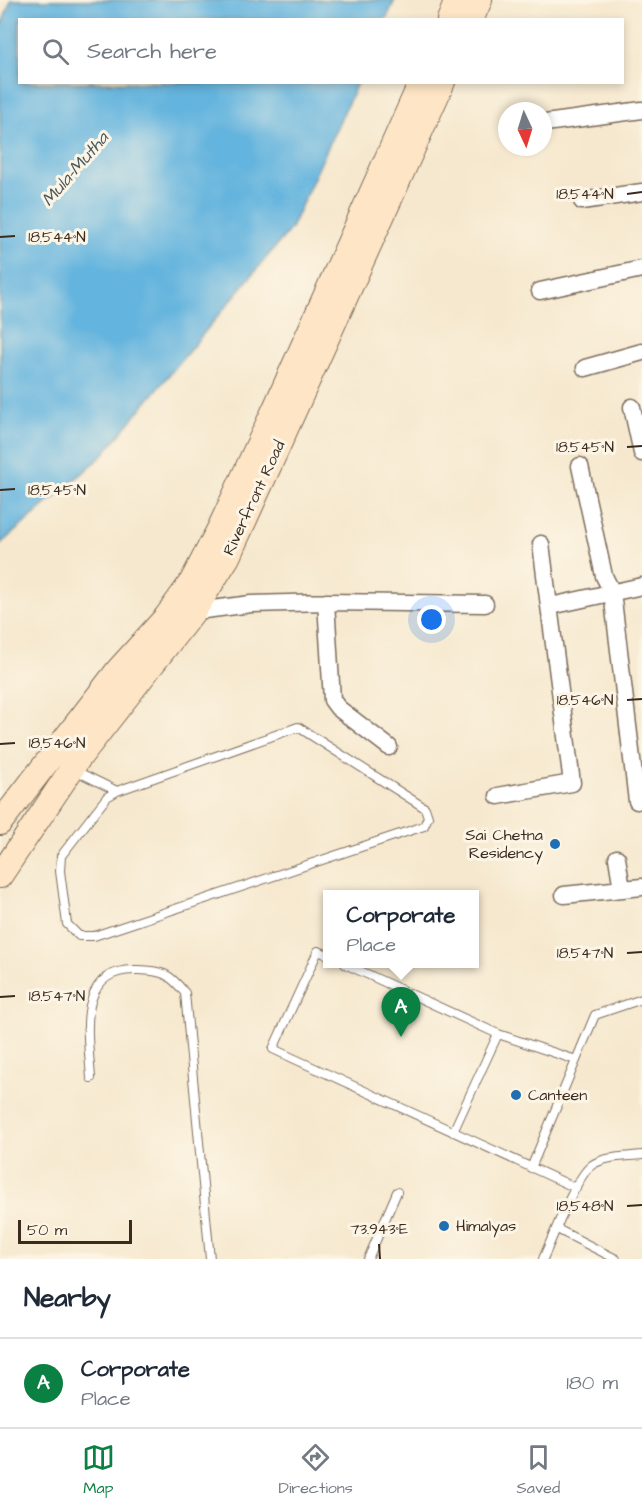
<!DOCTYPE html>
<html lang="en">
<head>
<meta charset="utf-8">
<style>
  body { margin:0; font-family:"Architects Daughter",sans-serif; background:#f6f6f7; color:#1f2937 }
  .compass { position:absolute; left:498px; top:102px; width:54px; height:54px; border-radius:50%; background:#fff; box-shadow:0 3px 9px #0003; rotate:176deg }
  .scale { position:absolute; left:18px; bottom:15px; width:114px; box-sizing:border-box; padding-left:6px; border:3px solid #3b2a1e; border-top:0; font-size:16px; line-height:21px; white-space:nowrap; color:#3b2a1e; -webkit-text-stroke:4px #fcf5e5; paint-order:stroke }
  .you { position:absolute; left:432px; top:620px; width:21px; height:21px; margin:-15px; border:4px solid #fff; border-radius:50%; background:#1a73e8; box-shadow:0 0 0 9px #1a73e833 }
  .badge { display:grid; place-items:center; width:39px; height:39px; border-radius:50%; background:#0b8043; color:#fff; font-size:20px; font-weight:700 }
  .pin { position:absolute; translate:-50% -50px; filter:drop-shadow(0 2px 3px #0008) }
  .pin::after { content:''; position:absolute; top:32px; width:21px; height:18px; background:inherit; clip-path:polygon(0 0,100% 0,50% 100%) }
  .popup { position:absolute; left:323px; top:890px; width:156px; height:78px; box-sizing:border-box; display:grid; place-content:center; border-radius:0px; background:#fff; filter:drop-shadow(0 2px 4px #0005); font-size:20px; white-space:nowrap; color:#747a83 }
  .popup b { font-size:22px; color:#1f2937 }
  .popup::after { content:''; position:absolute; left:50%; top:100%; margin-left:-12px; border:12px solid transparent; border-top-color:#fff }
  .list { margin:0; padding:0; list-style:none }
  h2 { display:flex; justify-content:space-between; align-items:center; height:78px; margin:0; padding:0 24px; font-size:26px }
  h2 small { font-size:20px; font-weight:400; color:#747a83 }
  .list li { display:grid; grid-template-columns:39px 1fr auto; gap:18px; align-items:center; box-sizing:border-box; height:90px; padding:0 24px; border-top:2px solid #e0e1e3 }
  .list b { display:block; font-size:22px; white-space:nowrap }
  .list p { margin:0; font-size:20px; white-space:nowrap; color:#747a83 }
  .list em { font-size:20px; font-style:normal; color:#747a83 }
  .icon { flex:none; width:33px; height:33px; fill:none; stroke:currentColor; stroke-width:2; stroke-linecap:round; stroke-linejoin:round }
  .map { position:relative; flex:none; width:642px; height:1259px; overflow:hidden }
  .search { position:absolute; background:#fff; box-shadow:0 3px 9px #0003; left:18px; right:18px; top:18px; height:66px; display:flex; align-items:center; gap:15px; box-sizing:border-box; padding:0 21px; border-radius:0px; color:#747a83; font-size:22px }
  .sheet { height:168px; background:#fff }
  nav { display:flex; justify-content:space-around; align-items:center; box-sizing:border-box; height:84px; border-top:2px solid #e0e1e3; background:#fff; font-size:16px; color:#747a83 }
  nav a { display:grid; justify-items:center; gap:3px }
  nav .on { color:#0b8043 }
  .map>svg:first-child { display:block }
  .water { fill:#64b4de; stroke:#506f7e; stroke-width:1.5 }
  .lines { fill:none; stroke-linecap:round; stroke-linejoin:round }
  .lane-casing { stroke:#7c6c5c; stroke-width:10 }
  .street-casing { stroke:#7c6c5c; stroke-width:19 }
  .secondary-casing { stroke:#7c6c5c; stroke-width:26 }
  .lane { stroke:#fff; stroke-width:8 }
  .street { stroke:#fff; stroke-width:16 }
  .secondary { stroke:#fde5c5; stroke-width:24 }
  .ticks { fill:none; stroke:#3b2a1e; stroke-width:2 }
  .poi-dot { fill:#1f6fb2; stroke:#fcf5e5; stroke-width:2 }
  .labels { text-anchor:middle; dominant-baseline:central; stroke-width:6; stroke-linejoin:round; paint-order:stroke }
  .street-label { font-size:16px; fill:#3b2a1e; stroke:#fcf5e5 }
  .poi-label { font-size:16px; fill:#3b2a1e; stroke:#fcf5e5; text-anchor:start }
  .water-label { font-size:18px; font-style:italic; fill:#495a61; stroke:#fcf5e5 }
  .ticks-label { font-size:15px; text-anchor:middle; fill:#3b2a1e; stroke:#fcf5e5; stroke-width:6; stroke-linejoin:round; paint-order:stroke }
</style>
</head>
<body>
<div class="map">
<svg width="642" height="1259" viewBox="0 0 642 1259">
  <rect width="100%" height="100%" fill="#fcf5e5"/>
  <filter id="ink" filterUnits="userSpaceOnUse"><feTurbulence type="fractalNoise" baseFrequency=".0167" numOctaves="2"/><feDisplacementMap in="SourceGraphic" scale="12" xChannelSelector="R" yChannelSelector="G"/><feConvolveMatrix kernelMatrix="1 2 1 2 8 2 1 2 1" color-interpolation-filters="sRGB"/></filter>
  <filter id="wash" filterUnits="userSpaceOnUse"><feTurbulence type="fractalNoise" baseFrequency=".008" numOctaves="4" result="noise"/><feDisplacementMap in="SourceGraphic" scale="24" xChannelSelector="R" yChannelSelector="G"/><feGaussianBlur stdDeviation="1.35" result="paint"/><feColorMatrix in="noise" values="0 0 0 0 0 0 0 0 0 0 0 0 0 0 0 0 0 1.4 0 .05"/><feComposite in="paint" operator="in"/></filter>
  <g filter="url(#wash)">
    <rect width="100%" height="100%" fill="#f6e8ce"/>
    <!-- water -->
    <path class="water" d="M 11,0 L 395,0 L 386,19 L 20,20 L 20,82 L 357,83 L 291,228 L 101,457 L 0,544 L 0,29 Z"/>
  </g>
  <g filter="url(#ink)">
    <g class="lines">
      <!-- lane casing -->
      <g class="lane-casing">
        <path id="lane" d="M 298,727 L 425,808 L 428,817 L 424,826 L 94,936 L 79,936 L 67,924 L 60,871 L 61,856 L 107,797 L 117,791 Z
          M 74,770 L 117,791
          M 328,955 L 318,951 L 273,1049 L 576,1188
          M 345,964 L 498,1034 L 576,1060
          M 91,1078 C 88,1035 75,967 138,970 C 163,971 169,973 185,993 L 210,1259
          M 453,1132 L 498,1034
          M 531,1168 L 595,1015 L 642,999
          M 557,1229 L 616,1259
          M 368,1259 L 397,1192
          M 543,1259 C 552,1239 576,1176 592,1165 C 605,1156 627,1157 642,1155"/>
      </g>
      <!-- street casing -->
      <g class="street-casing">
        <path id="street" d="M 545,123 L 642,110
          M 582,201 L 642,192
          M 540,291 L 642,269
          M 585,368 L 642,352
          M 632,407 L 642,453
          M 580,466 L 604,576 L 612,592 L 637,801
          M 326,602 L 332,700 L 338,708 L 389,747
          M 551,606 L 642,586
          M 189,612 L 251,604 L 326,602 L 485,604
          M 498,796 L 572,783 L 541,544
          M 617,858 L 622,889
          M 564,895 L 642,887"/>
      </g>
      <!-- secondary casing -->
      <g class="secondary-casing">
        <path id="secondary" d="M 449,20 L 457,0
          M 471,20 L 480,0
          M 0,823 L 118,670 L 166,617 L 192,581 L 219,529 L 276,406 L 421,82
          M 0,876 L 79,758 L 194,611 L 228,557 L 443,82"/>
      </g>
      <!-- lane -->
      <use href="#lane" class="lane"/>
      <!-- street -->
      <use href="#street" class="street"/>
      <!-- secondary -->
      <use href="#secondary" class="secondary"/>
    </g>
  </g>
  <!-- ticks -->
  <path class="ticks" d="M 627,194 L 642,192M 0,237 L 15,236M 627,447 L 642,446M 0,490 L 15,489M 627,700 L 642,699M 0,744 L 15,743M 627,953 L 642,952M 0,997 L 15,996M 627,1206 L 642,1205M 379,1244 L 380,1259"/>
  <!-- markers -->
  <g class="poi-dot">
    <circle cx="555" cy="844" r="6"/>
    <circle cx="516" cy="1095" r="6"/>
    <circle cx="444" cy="1226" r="6"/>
  </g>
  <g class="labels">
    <!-- street labels -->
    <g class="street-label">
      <text transform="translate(254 498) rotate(-65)">Riverfront Road</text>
    </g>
    <!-- poi labels -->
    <g class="poi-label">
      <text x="543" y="835" text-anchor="end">Sai Chetna<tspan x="543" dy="18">Residency</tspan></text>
      <text x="528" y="1095">Canteen</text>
      <text x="456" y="1226">Himalyas</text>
    </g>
    <!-- water labels -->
    <g class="water-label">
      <text transform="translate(75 169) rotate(-49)">Mula-Mutha</text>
    </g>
  </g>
  <g class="ticks-label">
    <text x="585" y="199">18.544°N</text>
    <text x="57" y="242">18.544°N</text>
    <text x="585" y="452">18.545°N</text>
    <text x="57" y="495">18.545°N</text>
    <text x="585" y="705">18.546°N</text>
    <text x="57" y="748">18.546°N</text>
    <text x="585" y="958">18.547°N</text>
    <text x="57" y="1001">18.547°N</text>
    <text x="585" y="1211">18.548°N</text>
    <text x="379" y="1234">73.943°E</text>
  </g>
</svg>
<svg class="compass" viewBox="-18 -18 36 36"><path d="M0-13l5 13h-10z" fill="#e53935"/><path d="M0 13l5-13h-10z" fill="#747a83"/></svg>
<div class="scale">50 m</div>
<div class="you"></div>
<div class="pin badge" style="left:401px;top:1037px">A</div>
<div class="popup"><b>Corporate</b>Place</div>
<div class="search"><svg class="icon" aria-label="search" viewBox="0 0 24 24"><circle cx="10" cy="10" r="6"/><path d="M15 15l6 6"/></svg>Search here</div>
</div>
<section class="sheet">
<h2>Nearby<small></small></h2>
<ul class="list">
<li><span class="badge">A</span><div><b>Corporate</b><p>Place</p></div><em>180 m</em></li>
</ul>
</section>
<nav>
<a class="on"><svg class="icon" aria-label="map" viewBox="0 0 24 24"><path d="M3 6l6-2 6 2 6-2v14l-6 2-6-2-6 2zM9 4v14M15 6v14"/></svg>Map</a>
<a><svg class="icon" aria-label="directions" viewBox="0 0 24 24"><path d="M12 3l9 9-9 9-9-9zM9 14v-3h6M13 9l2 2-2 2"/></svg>Directions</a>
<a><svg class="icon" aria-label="saved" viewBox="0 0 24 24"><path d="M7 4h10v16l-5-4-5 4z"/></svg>Saved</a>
</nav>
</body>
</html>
